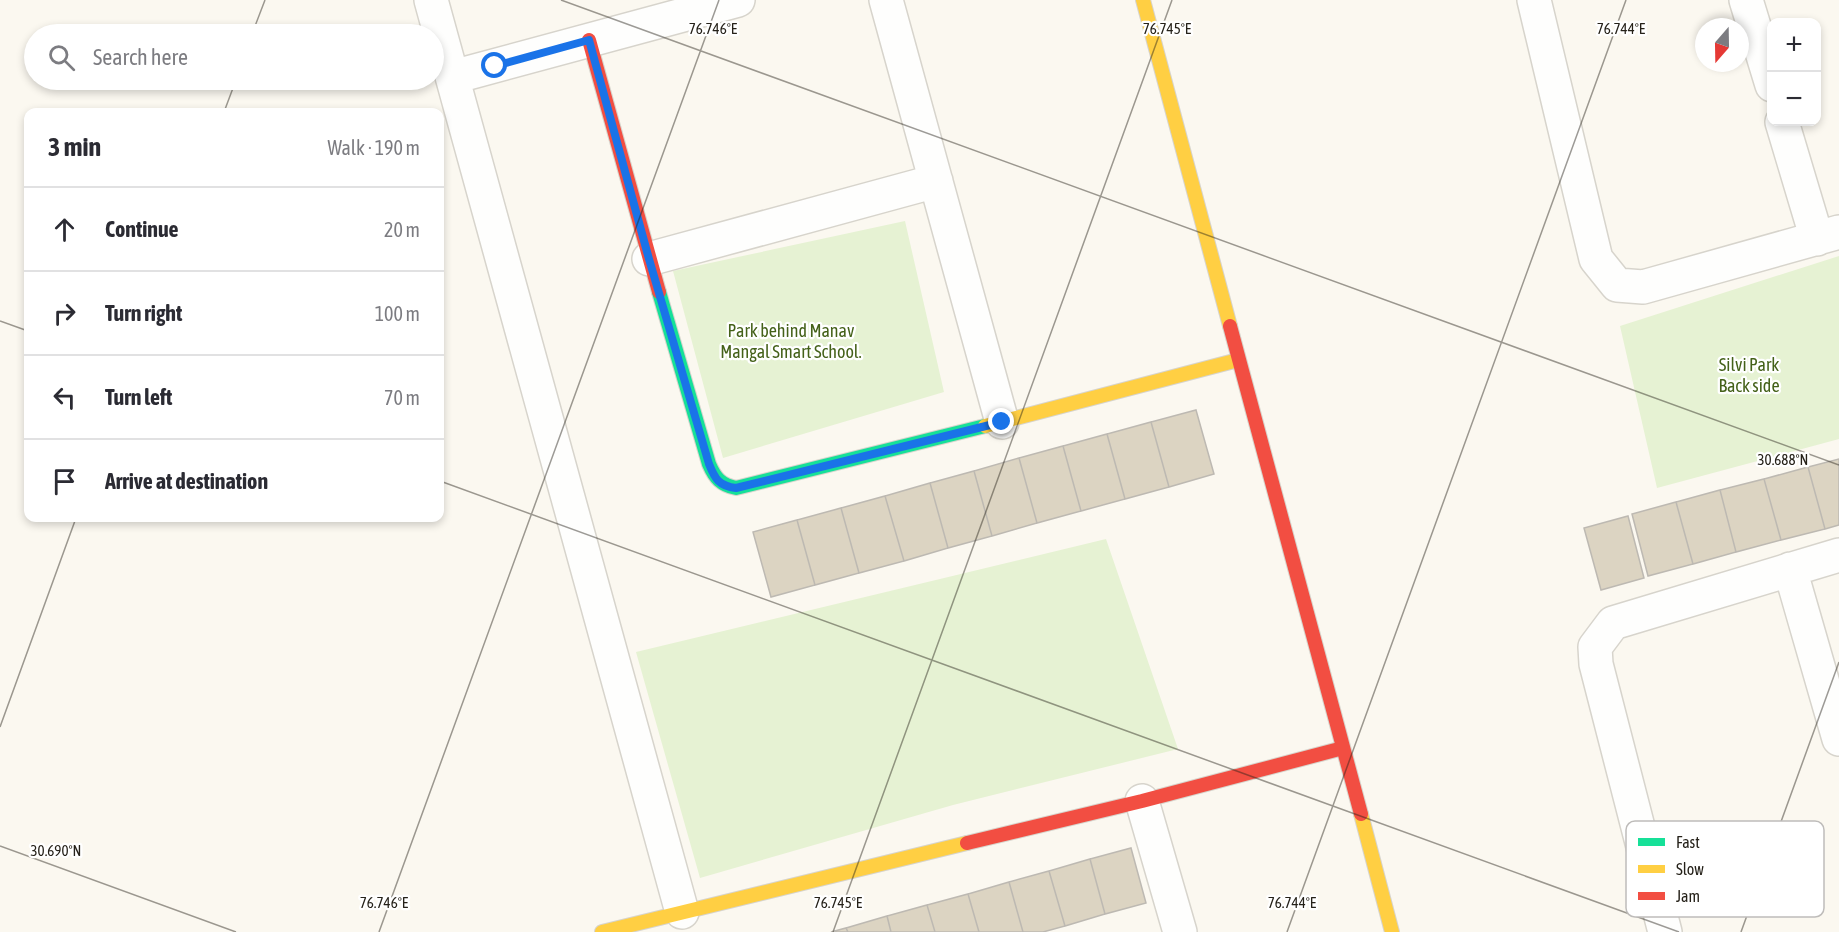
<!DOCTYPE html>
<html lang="en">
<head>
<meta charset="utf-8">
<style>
  body { margin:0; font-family:"Asap Condensed",sans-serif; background:#f2f2f3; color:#2b2b33 }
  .controls { position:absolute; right:18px; top:18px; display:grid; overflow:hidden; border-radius:12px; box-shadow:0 3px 9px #0003 }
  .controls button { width:54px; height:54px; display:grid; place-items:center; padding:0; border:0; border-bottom:2px solid #e1e1e2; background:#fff; color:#2b2b33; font:30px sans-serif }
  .compass { position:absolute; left:1695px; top:18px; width:54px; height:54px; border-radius:50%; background:#fff; box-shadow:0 3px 9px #0003; rotate:200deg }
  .stop { position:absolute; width:18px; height:18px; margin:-14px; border:4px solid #1a73e8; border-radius:50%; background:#fff }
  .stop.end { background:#1a73e8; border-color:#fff; box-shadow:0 2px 6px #0008 }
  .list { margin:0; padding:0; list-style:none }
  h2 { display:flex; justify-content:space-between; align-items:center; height:78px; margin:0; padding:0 24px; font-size:26px }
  h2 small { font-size:20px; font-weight:400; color:#7c7c81 }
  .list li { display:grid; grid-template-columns:39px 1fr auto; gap:18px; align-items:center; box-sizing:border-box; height:84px; padding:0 24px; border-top:2px solid #e1e1e2 }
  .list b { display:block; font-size:22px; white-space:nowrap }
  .list em { font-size:20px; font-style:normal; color:#7c7c81 }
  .icon { flex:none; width:33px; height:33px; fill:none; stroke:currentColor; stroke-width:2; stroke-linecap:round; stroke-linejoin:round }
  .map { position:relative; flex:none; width:1839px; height:932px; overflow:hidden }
  .search { position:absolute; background:#fff; box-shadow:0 3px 9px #0003; left:24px; top:24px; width:420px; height:66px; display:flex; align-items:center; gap:15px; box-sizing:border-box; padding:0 21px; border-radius:33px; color:#7c7c81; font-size:22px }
  .panel { position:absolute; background:#fff; box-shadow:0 3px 9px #0003; left:24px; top:108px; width:420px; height:414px; border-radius:12px }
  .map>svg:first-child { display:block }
  .green { fill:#e6f2d3 }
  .building { fill:#dcd4c2; stroke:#bdb9b2; stroke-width:1.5 }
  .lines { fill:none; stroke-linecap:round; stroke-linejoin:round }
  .street-casing { stroke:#d7d4cc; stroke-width:36 }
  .fast-casing { stroke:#d7d4cc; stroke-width:16 }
  .slow-casing { stroke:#d7d4cc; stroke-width:16 }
  .jam-casing { stroke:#d7d4cc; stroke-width:16 }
  .street { stroke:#fefefd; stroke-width:33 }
  .fast { stroke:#16e098; stroke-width:14 }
  .slow { stroke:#ffcf43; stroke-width:14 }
  .jam { stroke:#f24e42; stroke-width:14 }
  .route { stroke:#1a73e8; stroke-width:8 }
  .ticks { fill:none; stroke:#252119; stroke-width:1.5; stroke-opacity:0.45 }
  .labels { text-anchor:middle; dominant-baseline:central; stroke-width:4.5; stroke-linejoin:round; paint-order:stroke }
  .park-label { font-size:18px; fill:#446119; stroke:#fff }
  .key { fill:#fff; stroke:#bebcba; stroke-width:1.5 }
  .key-label { font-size:16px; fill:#252119 }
  .ticks-label { font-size:15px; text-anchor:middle; fill:#252119; stroke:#fff; stroke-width:4.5; stroke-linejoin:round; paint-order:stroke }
</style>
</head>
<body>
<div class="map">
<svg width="1839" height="932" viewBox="0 0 1839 932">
  <rect width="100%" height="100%" fill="#fbf8f0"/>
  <!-- green -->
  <path class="green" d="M 905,221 L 944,392 L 723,458 L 673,271 Z
    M 1839,256 L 1839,439 L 1657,488 L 1620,326 Z
    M 1106,539 L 1178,749 L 953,805 L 700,878 L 636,652 Z"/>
  <!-- building -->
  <path class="building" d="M 1196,410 L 1214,474 L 1169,487 L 1151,422 Z
    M 1151,422 L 1169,487 L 1125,499 L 1107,434 Z
    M 1107,434 L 1125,499 L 1081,511 L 1063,446 Z
    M 1063,446 L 1081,511 L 1037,523 L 1019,458 Z
    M 1019,458 L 1037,523 L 992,536 L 974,471 Z
    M 1839,459 L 1839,525 L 1825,529 L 1808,467 Z
    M 1808,467 L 1825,529 L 1781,540 L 1764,479 Z
    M 974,471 L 992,536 L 948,548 L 930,483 Z
    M 1764,479 L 1781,540 L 1736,552 L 1720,490 Z
    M 930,483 L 948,548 L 904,561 L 885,496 Z
    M 1720,490 L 1736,552 L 1693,564 L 1676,502 Z
    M 885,496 L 904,561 L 859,573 L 841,508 Z
    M 1676,502 L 1693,564 L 1648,576 L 1632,514 Z
    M 841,508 L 859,573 L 815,585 L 797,520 Z
    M 1628,516 L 1644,578 L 1601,590 L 1584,528 Z
    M 797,520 L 815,585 L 771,597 L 753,532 Z
    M 1131,848 L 1146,903 L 1105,914 L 1090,859 Z
    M 1090,859 L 1105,914 L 1065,926 L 1049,871 Z
    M 1049,871 L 1065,926 L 1043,932 L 1023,932 L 1009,882 Z
    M 1009,882 L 1023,932 L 979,932 L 968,894 Z
    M 968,894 L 979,932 L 935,932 L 927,905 Z
    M 927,905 L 935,932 L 891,932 L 887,916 Z
    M 887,916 L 891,932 L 848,932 L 846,928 Z
    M 846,928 L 848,932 L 831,932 Z"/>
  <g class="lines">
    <!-- street casing -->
    <g class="street-casing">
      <path id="street" d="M 431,0 L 682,912
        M 886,0 L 1002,422
        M 1534,0 L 1596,259 L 1617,285 L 1643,287 L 1839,232
        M 1746,0 L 1772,85
        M 453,77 L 738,0
        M 1782,122 L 1817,239
        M 649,259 L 936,181
        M 1790,569 L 1839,739
        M 1142,801 L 1180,932
        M 1665,932 L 1596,664 L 1595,647 L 1613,623 L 1839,555"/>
    </g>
    <!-- fast casing -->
    <g class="fast-casing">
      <path id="fast" d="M 659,292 L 709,464 C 715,478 721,485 736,488 L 985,426"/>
    </g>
    <!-- slow casing -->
    <g class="slow-casing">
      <path id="slow" d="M 1143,0 L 1230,326
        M 985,426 L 1238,360
        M 1361,814 L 1392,932
        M 602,932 L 967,843"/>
    </g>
    <!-- jam casing -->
    <g class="jam-casing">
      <path id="jam" d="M 589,40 L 659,292
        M 1230,326 L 1361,814
        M 967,843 L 1142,801 L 1343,748"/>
    </g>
    <!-- street -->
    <use href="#street" class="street"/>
    <!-- fast -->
    <use href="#fast" class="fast"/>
    <!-- slow -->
    <use href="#slow" class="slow"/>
    <!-- jam -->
    <use href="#jam" class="jam"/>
  </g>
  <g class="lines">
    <!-- route -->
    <path class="route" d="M 495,66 L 589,40 L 649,259 L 709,464 C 715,479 719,486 736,488 L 1002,422"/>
  </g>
  <!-- ticks -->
  <path class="ticks" d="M 561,0 L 1839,465M 252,34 L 265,0M 224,112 L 236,80M 0,321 L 28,331M 440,481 L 1679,932M 0,727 L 76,518M 0,846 L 236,932M 379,932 L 719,0M 833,932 L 1172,0M 1287,932 L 1626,0M 1741,932 L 1839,662"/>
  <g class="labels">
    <!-- park labels -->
    <g class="park-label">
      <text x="791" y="330">Park behind Manav<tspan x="791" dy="21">Mangal Smart School.</tspan></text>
      <text x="1749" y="364">Silvi Park<tspan x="1749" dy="21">Back side</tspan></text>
    </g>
  </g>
  <!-- legend -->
  <rect x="1626" y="821" width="198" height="96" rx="9" class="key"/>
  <rect x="1638" y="838" width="27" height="8" fill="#16e098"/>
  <rect x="1638" y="865" width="27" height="8" fill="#ffcf43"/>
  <rect x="1638" y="892" width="27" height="8" fill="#f24e42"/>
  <g class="key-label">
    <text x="1676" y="848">Fast</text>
    <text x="1676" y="875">Slow</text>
    <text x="1676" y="902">Jam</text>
  </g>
  <g class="ticks-label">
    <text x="713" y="34">76.746°E</text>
    <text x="1167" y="34">76.745°E</text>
    <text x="1621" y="34">76.744°E</text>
    <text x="1783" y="465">30.688°N</text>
    <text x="56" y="856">30.690°N</text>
    <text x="384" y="908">76.746°E</text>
    <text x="838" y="908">76.745°E</text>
    <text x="1292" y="908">76.744°E</text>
  </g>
</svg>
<div class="controls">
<button>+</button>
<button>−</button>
</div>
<svg class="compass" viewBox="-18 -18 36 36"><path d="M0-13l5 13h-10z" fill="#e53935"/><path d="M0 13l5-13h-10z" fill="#7c7c81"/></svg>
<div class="stop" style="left:495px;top:66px"></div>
<div class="stop end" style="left:1002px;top:422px"></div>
<div class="search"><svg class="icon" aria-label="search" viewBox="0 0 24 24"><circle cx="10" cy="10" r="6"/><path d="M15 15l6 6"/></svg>Search here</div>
<section class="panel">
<h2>3 min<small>Walk · 190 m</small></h2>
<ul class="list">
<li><svg class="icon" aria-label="ahead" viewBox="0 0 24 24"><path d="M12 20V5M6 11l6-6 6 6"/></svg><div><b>Continue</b></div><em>20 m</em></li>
<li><svg class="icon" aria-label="right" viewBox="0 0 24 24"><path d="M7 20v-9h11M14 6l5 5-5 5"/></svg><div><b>Turn right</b></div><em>100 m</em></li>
<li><svg class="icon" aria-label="left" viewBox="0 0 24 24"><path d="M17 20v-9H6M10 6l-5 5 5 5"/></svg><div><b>Turn left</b></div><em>70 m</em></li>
<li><svg class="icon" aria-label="arrive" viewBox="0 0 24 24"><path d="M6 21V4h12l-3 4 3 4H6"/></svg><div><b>Arrive at destination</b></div></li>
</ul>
</section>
</div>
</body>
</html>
